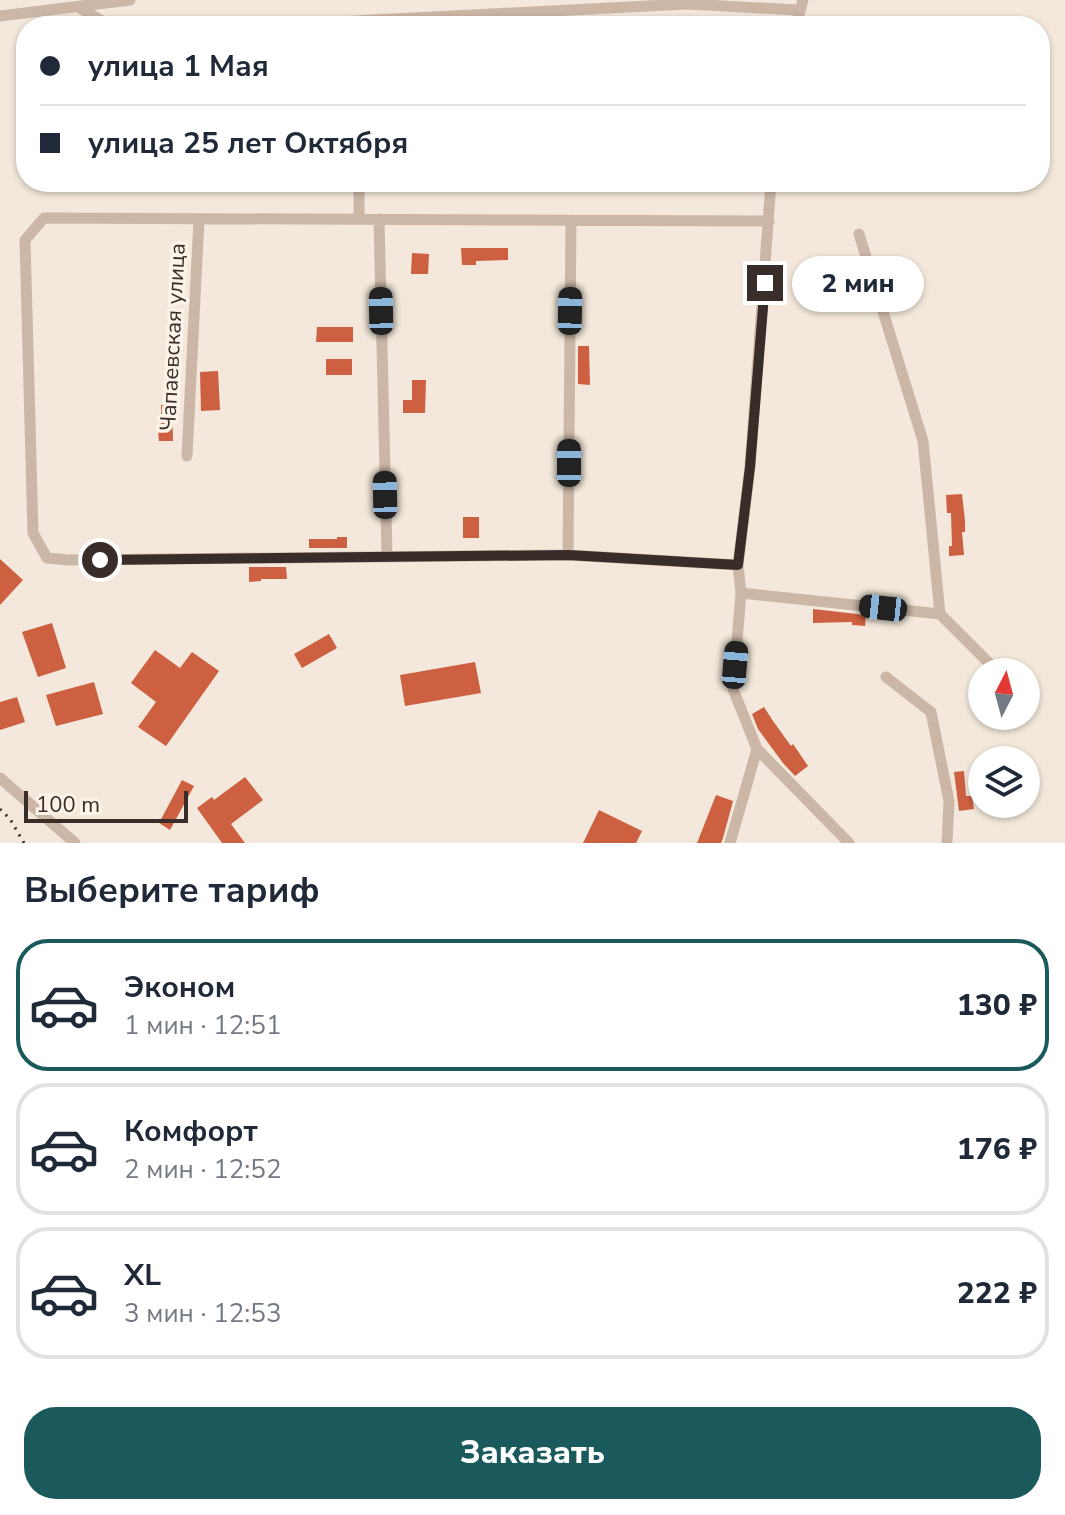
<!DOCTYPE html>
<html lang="ru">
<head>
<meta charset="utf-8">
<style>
  body { margin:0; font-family:"Nunito Sans",sans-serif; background:#f2f2f3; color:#1f2937; height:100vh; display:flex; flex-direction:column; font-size:30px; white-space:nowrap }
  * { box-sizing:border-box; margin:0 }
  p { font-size:26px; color:#747a83 }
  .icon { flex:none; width:44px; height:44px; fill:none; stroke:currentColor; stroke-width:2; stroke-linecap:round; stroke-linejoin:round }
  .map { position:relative; height:843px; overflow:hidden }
  .panel { display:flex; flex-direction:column; background:#fff; flex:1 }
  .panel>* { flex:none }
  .banner { position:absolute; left:16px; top:16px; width:1034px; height:176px; border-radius:32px; box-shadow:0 2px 6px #0004; display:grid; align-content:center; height:176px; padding:0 24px; background:#fff }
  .needle { width:52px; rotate:6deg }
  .buttons { position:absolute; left:968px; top:658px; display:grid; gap:16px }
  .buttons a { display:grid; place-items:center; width:72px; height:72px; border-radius:50%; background:#fff; box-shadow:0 2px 6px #0004; font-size:40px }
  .scale { position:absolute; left:24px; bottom:20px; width:164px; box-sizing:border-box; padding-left:8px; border:4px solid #382d28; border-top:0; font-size:22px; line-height:28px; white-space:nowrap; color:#382d28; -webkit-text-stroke:6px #fbf2e8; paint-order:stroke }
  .end { position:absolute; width:36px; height:36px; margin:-18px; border:10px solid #382d28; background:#fff; box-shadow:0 0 0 4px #fff }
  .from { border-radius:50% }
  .bubble { position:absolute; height:56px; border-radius:28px; background:#fff; box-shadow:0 2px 6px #0004; font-size:26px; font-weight:800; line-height:56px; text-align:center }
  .car { position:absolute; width:24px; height:48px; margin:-24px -12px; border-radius:10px; box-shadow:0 0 6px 2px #0007; background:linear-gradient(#222 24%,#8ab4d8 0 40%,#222 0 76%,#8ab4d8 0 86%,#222 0) }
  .banner b { display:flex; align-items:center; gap:28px; height:76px; font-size:30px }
  .banner b+b { border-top:2px solid #e0e1e3 }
  .banner i { width:20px; height:20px; background:#1f2937 }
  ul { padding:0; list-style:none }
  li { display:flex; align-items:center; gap:24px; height:132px; margin:0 16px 12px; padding:0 8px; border:4px solid #e0e1e3; border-radius:32px }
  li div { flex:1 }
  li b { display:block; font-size:30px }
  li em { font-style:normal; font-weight:800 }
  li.on { border-color:#1a595c }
  li>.icon { width:72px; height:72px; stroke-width:1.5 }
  h2 { padding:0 24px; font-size:36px; line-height:96px }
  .cta { display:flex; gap:16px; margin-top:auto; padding:16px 24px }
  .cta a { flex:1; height:92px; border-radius:32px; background:#1a595c; color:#fff; font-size:32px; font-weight:800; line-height:92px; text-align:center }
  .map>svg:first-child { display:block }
  .building { fill:#cd6040 }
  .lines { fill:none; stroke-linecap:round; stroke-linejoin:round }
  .minor { stroke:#ccb7a6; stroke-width:11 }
  .rail { stroke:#382d28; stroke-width:3; stroke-dasharray:2 6; stroke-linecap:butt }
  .route { stroke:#382d28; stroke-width:10 }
  .labels { text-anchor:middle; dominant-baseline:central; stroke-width:7; stroke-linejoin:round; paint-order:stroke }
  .street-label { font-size:22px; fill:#382d28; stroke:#fbf2e8 }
</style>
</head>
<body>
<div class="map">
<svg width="1065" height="843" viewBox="0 0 1065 843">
  <rect width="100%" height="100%" fill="#f3e8db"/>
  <path class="building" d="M 461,248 L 508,248 L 508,260 L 476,261 L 476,265 L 462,265 Z
    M 412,253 L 429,254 L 428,274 L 411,274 Z
    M 317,327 L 353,327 L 353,342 L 316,342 Z
    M 578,346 L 589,346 L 590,385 L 578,384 Z
    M 326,359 L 352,359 L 352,375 L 326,375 Z
    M 218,371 L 220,410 L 201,411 L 200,372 Z
    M 412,380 L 426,380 L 425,413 L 403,413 L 403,400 L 412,400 Z
    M 172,404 L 173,441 L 159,441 L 158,431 L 161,431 L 161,405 Z
    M 962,494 L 965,521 L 965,532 L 962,532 L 964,555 L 949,556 L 949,546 L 952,546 L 951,513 L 947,513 L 946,495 Z
    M 463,517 L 479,517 L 479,538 L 463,538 Z
    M 337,537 L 347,537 L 347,548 L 309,548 L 309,539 L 337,539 Z
    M 0,559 L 23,580 L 0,605 Z
    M 249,567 L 286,567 L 287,579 L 261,579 L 261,581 L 249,582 Z
    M 813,609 L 866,615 L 865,626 L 852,625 L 852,622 L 813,623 Z
    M 52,623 L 66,668 L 38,677 L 22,632 Z
    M 329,634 L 337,648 L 302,668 L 294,654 Z
    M 155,650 L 180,668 L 192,652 L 219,671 L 166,746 L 138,727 L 156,702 L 131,683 Z
    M 475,662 L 481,693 L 405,706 L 400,675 Z
    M 94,682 L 103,714 L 56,726 L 46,695 Z
    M 17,697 L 25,722 L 0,730 L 0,702 Z
    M 764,707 L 773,721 L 791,746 L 793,744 L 808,766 L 795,776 L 783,763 L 758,729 L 752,714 Z
    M 964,771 L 966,796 L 972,796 L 974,809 L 959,811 L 954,772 Z
    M 245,777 L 263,800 L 231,824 L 245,843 L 222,843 L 197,808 L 212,797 L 214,800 Z
    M 182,780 L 194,786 L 170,830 L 159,823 Z
    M 716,795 L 733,801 L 723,838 L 721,843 L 697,843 Z
    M 599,810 L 642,831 L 636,843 L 583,843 Z"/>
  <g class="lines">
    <path class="minor" d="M 78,7 L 111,26
      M 0,16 L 130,0
      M 259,26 L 686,4 L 799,10
      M 796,26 L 803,0
      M 771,182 L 750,467 L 738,565 L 741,593 L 733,689 L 757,749 L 849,843
      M 359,219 L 359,182
      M 379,219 L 387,556
      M 859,234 L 923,441 L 940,614
      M 187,456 L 199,219
      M 568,555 L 571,220
      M 738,565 L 568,555 L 68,560 L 47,558 L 33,533 L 25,240 L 44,218 L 769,221
      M 741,593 L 940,614 L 998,672
      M 886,677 L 931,712 L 949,801 L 947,843
      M 1026,700 L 1027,701
      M 0,778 L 75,843
      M 730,843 L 757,749"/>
    <path class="rail" d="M 0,809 L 10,819 L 24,843"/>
  </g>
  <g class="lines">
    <path class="route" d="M 100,560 L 568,555 L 738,565 L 750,467 L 765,283"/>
  </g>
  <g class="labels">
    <g class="street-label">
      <text transform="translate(173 337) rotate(-87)">Чапаевская улица</text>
    </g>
  </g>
</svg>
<div class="buttons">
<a><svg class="needle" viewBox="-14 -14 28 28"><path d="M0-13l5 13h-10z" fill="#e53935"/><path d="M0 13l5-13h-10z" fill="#747a83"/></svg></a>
<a><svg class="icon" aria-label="layers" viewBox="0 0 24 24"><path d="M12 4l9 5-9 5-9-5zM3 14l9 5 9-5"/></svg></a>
</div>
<div class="scale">100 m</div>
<i class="end from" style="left:100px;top:560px"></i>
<i class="end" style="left:765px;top:283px"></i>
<div class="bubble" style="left:792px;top:256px;width:132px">2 мин</div>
<i class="car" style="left:381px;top:311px;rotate:359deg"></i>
<i class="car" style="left:570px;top:311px;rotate:1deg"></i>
<i class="car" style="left:569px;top:463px;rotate:0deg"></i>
<i class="car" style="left:385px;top:495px;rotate:359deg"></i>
<i class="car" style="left:883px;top:608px;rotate:276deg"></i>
<i class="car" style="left:735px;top:665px;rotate:5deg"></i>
<div class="banner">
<b><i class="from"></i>улица 1 Мая</b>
<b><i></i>улица 25 лет Октября</b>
</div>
</div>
<section class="panel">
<h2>Выберите тариф</h2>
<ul>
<li class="on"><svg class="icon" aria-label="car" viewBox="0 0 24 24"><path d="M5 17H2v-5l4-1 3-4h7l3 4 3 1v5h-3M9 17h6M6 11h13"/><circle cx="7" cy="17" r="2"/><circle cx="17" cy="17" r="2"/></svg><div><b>Эконом</b><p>1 мин · 12:51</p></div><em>130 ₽</em></li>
<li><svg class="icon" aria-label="car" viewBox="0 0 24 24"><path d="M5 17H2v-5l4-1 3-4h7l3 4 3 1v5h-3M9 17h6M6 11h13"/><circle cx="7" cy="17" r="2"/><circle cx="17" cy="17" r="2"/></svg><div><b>Комфорт</b><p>2 мин · 12:52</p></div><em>176 ₽</em></li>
<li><svg class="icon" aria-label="car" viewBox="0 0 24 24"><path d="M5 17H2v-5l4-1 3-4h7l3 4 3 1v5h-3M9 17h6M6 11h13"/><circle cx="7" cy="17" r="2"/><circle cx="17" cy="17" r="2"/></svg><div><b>XL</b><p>3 мин · 12:53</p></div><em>222 ₽</em></li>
</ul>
<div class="cta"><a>Заказать</a></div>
</section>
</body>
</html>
